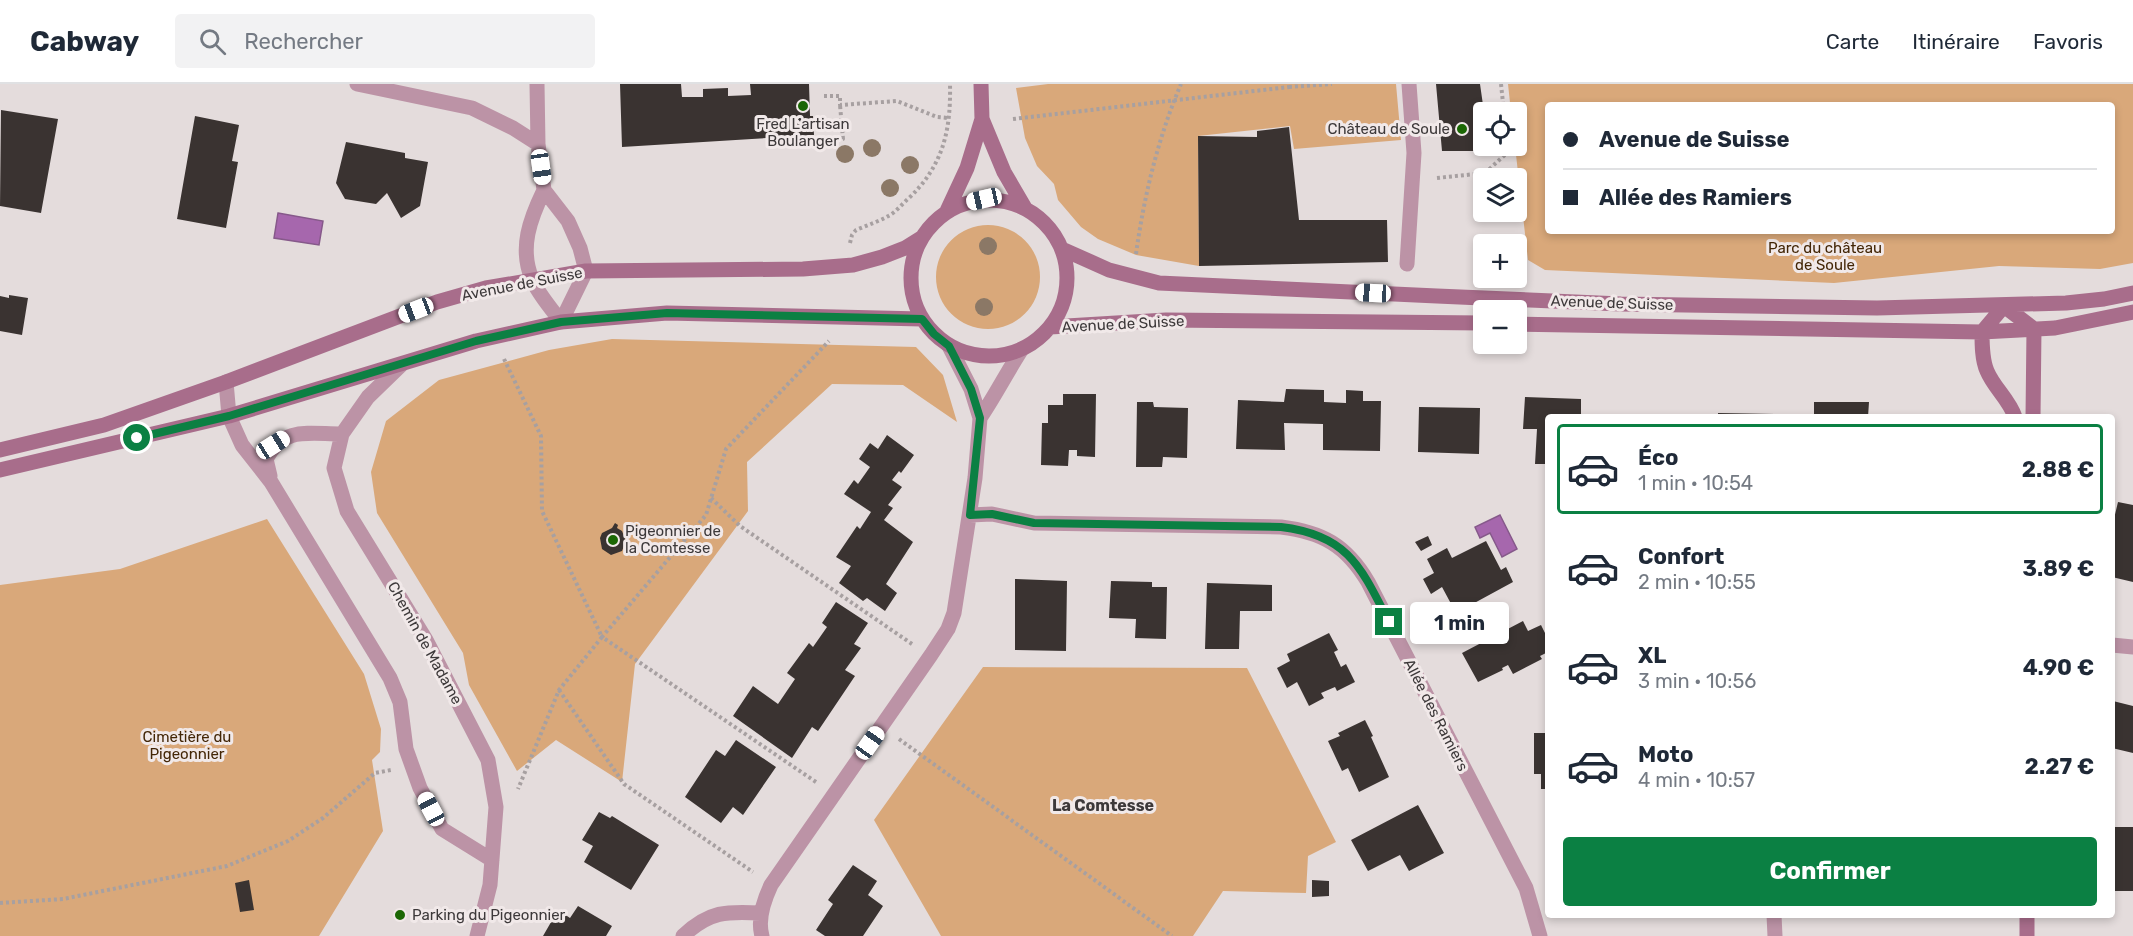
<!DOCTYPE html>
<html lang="fr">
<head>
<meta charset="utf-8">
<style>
  body { margin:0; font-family:Rubik,sans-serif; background:#f2f2f3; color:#1f2937; height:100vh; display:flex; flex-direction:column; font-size:22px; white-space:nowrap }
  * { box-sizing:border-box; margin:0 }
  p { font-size:20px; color:#747a83 }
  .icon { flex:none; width:33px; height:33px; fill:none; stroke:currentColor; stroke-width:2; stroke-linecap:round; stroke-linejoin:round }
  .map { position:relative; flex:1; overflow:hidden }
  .details { position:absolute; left:1545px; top:330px; width:570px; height:504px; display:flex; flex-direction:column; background:#fff; border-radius:6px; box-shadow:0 3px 9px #0003 }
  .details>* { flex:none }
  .guide { position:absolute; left:1545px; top:18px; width:570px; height:132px; border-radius:6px; box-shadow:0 3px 9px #0003; display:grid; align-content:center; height:132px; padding:0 18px; background:#fff }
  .controls { position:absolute; left:1473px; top:18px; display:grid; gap:12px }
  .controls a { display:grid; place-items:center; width:54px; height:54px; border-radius:6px; background:#fff; box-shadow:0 3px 9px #0003; font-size:30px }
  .end { position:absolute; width:27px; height:27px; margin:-14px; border:8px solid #0b8043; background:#fff; box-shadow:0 0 0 3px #fff }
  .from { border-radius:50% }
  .bubble { position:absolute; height:42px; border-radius:6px; background:#fff; box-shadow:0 3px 9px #0003; font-size:20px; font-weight:700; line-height:42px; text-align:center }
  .car { position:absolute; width:18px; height:36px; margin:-18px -9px; border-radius:8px; box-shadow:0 0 4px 2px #0007; background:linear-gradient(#fff 24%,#345 0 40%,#fff 0 76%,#345 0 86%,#fff 0) }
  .guide b { display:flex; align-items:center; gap:21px; height:57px; font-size:22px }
  .guide b+b { border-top:2px solid #e0e1e3 }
  .guide i { width:15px; height:15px; background:#1f2937 }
  ul { padding:10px 0 0; list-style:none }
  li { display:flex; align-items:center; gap:18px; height:90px; margin:0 12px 9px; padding:0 6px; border:3px solid transparent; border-radius:6px }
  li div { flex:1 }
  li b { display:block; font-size:22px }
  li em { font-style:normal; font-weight:700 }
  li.current { border-color:#0b8043 }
  li>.icon { width:54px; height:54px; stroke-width:1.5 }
  .action { display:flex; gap:12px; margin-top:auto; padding:12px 18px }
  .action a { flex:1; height:69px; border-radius:6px; background:#0b8043; color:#fff; font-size:24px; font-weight:700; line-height:69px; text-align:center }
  header { display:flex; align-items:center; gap:36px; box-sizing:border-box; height:84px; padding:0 30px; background:#fff; border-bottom:2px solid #e0e1e3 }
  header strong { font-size:28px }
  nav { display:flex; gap:33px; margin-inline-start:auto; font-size:21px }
  .search { width:420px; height:54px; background:#f2f2f3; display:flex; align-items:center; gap:15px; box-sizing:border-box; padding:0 21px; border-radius:6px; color:#747a83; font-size:22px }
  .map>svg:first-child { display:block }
  .green { fill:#d9a87a; fill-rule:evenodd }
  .water { fill:#a667ad; stroke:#86598a; stroke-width:1.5 }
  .building { fill:#3a3331 }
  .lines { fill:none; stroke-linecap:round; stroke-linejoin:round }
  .path { stroke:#a7a0a1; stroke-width:4; stroke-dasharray:3 3; stroke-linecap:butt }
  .lane { stroke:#bc93a6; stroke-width:15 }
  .street { stroke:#bc93a6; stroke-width:15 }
  .secondary { stroke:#a86d8b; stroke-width:15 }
  .tree { fill:#8b7866 }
  .route { stroke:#0b8043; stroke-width:8 }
  .poi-dot { fill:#1b6704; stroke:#f1e9e9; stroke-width:2 }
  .labels { text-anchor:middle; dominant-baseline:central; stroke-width:6; stroke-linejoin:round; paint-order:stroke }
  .poi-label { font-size:15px; fill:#3d393a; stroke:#f1e9e9; text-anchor:start }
  .park-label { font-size:15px; fill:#432606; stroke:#f1e9e9 }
  .street-label { font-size:15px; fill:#3d393a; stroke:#f1e9e9 }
  .neighbourhood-label { font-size:16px; font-weight:bold; fill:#3d393a; stroke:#f1e9e9 }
</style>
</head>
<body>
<header>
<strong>Cabway</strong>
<div class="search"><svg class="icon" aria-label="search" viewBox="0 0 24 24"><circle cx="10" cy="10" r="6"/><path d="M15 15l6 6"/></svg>Rechercher</div>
<nav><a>Carte</a><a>Itinéraire</a><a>Favoris</a></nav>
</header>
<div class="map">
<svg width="2133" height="852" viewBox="0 0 2133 852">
  <rect width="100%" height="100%" fill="#e4dcdc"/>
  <path class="green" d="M 1048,0 L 1396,0 L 1401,56 L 1294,65 L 1290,42 L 1198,52 L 1199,182 L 1136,171 L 1098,155 L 1081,143 L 1058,116 L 1054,100 L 1037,82 L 1025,54 L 1016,4 Z
    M 1508,0 L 2133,0 L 2133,179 L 2100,185 L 1999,182 L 1834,199 L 1545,186 L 1528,176 L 1515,62 L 1516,62 L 1516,28 L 1511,28 ZM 1548,21 L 2112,21 L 2112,147 L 1548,147 Z
    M936 193a52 52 0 1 1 104 0a52 52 0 1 1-104 0Z
    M 612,255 L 916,263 L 943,291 L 957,338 L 903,301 L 832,300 L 747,378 L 748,427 L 635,580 L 622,698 L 556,656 L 517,687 L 469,601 L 463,569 L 377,429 L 371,388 L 386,337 L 439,296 L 549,266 Z
    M 267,435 L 364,590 L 381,645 L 380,668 L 372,676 L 383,747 L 319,852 L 0,852 L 0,501 L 120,485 Z
    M 983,583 L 1247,584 L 1336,758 L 1308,772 L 1306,809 L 1223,807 L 1193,852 L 941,852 L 874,736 Z"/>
  <path class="water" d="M 278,129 L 323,137 L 319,161 L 274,154 Z
    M 1500,431 L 1517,465 L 1502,473 L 1490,449 L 1480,454 L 1475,443 Z"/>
  <path class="building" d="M 620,0 L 681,0 L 682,13 L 703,13 L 703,5 L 728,4 L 728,12 L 751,11 L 750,0 L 809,0 L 810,32 L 813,32 L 814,51 L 622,63 Z
    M 1436,0 L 1480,0 L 1484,28 L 1484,62 L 1488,62 L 1488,67 L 1442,67 Z
    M 1,26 L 58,35 L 41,129 L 0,122 Z
    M 195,32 L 239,41 L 232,77 L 238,78 L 226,144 L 177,135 Z
    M 1289,43 L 1299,136 L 1387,136 L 1388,178 L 1199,182 L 1198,52 L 1257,53 L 1257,47 Z
    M 346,58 L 405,69 L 405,74 L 428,78 L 420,122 L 401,134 L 387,109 L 376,120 L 345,115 L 336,99 Z
    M 9,211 L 28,214 L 22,251 L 0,247 L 0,212 L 9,214 Z
    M 1286,305 L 1324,306 L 1324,318 L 1346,319 L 1346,306 L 1363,307 L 1363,317 L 1381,317 L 1380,367 L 1323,366 L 1323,340 L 1284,339 L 1285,366 L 1236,365 L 1238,316 L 1284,318 Z
    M 1063,310 L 1096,310 L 1095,373 L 1077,372 L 1077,366 L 1069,366 L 1068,382 L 1041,381 L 1042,339 L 1048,339 L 1048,321 L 1063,321 Z
    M 1525,313 L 1581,315 L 1581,333 L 1548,333 L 1548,380 L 1535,380 L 1537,345 L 1523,345 Z
    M 1137,318 L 1153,318 L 1154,323 L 1188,324 L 1187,374 L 1163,373 L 1162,383 L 1136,383 Z
    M 1814,318 L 1869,318 L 1868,333 L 1814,333 Z
    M 1419,323 L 1480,324 L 1479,370 L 1418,368 Z
    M 1718,329 L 1775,330 L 1774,333 L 1718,333 Z
    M 1620,330 L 1664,331 L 1664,333 L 1619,333 Z
    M 887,351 L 914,371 L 901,389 L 899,387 L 892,396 L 902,403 L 888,421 L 893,424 L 884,436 L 913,458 L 886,500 L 897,509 L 885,527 L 867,514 L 863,517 L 839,499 L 851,482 L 836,473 L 857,442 L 860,445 L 871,428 L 844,410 L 854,396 L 858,400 L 870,383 L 859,375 L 870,359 L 878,365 Z
    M 2118,418 L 2133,421 L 2133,498 L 2112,493 L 2112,443 Z
    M 615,439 L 618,441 L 617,444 L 622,447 L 626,457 L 622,467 L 611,471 L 602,465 L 600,454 L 602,449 L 612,444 Z
    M 1428,452 L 1432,461 L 1421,467 L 1415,458 Z
    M 1486,457 L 1501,486 L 1506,483 L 1513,498 L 1456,529 L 1442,503 L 1431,510 L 1423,495 L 1434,489 L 1427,475 L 1447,464 L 1452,474 Z
    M 1015,495 L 1067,497 L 1066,567 L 1015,566 Z
    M 1111,497 L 1152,498 L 1152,503 L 1167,503 L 1166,555 L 1135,554 L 1136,535 L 1109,534 Z
    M 1207,499 L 1272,501 L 1272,527 L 1240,527 L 1239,565 L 1205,565 Z
    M 836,518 L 868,539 L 854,560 L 861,564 L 845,586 L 855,592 L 818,647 L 812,643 L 792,674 L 733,632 L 753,602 L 778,620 L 795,595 L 787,589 L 809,559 L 813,563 L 827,543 L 822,539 Z
    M 1523,537 L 1528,547 L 1541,541 L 1548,555 L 1548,568 L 1540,572 L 1542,575 L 1513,590 L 1508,581 L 1502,584 L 1503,586 L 1478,598 L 1462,569 Z
    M 1329,549 L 1338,566 L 1334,568 L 1341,583 L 1346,580 L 1355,598 L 1337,607 L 1335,603 L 1321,609 L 1324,614 L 1309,622 L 1297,598 L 1287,604 L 1277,584 L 1290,577 L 1287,570 Z
    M 2113,617 L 2133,622 L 2133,669 L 2112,664 Z
    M 1365,636 L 1373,652 L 1371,653 L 1389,693 L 1359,708 L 1348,684 L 1342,687 L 1328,657 L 1340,652 L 1338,649 Z
    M 1534,649 L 1548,649 L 1548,705 L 1541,705 L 1541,690 L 1534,690 Z
    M 736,656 L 776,683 L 743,731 L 733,723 L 721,739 L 685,713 L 716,666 L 725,672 Z
    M 1418,721 L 1444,769 L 1409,787 L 1400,771 L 1368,787 L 1351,756 Z
    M 599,728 L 610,734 L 612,732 L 659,761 L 631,806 L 584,778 L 593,762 L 582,756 Z
    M 2112,743 L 2133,743 L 2133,807 L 2112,807 Z
    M 853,781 L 877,797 L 868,811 L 883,822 L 863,852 L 825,852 L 816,846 L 833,820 L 828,816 Z
    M 249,796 L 254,826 L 240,828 L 235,799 Z
    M 1312,796 L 1329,797 L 1329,812 L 1312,813 Z
    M 578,822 L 612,842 L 606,852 L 543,852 L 558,826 L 570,834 Z"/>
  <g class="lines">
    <path class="path" d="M 1501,0 L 1504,28
      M 1289,3 L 1332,0
      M 824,12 L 840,12 L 840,21 L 897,17 L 937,33 L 948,34
      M 1013,35 L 1289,3 L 1289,0
      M 825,56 L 843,55 L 840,21
      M 1437,94 L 1485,89 L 1507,69 L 1507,62
      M 850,159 L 852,151 L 856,146 C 868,141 880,137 890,131 C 897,127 902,120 908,115 C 943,82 951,47 950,0
      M 1136,170 C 1144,112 1158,54 1181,0
      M 504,275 L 541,352 L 542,427 L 602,553 L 559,606 L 518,705
      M 711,414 L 740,442 L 912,560
      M 559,606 L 624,700 L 753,788
      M 899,655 L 1172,852
      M 816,698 L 602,553 L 706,431 L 726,365 L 829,257
      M 0,819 L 63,815 L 227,782 L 288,757 L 323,734 L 375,689 L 391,686"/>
    <path class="lane" d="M 1407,180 L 1414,69 L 1409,0"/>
    <path class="street" d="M 357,0 L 472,24 L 513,44 L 538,60
      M 537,0 L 538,60 L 544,106 L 568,137 L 580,164 L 586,187 L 561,238 C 552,225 538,210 532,195 C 519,164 530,135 544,106
      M 401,281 L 368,313 L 342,350 L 334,384 L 347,427 L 426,556 L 488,676 L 496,723 L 490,801 L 477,852
      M 226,298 L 229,332 L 242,361 L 271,398 L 390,594 L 400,618 L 406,665 L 420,704 L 442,745 L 492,776
      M 980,334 C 995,312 1007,288 1022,265
      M 270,392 L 266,375 C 284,342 308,350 342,350
      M 970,431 L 992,430 L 1034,439 L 1281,443 C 1322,448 1346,461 1368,498 L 1526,804 L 1540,852
      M 2112,561 L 2133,563
      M 1774,831 L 1775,852
      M 683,852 C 709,827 727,827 761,829
      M 762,852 C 757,835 764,816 771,801 L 931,571 L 948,545 L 954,529 L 975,394 L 980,334 L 971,305 L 949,262"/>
    <path class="secondary" d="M 982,35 L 1004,88 L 1025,124
      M911 194a78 78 0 1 1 156 0a78 78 0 1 1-156 0Z
      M 947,127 L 967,84 L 982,35 L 981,0
      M 1062,165 L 1109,186 L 1159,199 L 1437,212 L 1621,220 L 1877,224 L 2066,219 L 2104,215 L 2133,209
      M 2004,222 L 1982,248 C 1982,260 1982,276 1987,287 C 1994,304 2009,315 2015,333
      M 2004,222 L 2034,245 L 2033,333
      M 1516,240 L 1982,248 L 2055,244 L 2133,228
      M 1050,243 L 1166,236 L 1484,239
      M 0,366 L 104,341 L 226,298 L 437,218 L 486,204 L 586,187 L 803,185 L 853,181 L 882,173 L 905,164 L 921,154
      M 0,386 L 229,332 L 476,257 L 561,238 L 667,229 L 922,235
      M 2027,852 L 2027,831"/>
  </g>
  <g class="tree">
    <circle cx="872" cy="64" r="9"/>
    <circle cx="845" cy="70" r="9"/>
    <circle cx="910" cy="81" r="9"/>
    <circle cx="890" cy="104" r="9"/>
    <circle cx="988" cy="162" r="9"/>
    <circle cx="984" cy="223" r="9"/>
  </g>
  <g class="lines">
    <path class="route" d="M 137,354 L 229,332 L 476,257 L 561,238 L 667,229 L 922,235 L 934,250 L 949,262 L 971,305 L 980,334 L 970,431 L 992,430 L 1034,439 L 1281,443 C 1348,451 1361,483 1389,538"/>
  </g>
  <g class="poi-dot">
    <circle cx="803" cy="22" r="6"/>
    <circle cx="1462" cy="45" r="6"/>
    <circle cx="613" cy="456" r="6"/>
    <circle cx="400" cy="831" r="6"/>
  </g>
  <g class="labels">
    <g class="poi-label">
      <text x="803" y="40" text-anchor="middle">Fred L'artisan<tspan x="803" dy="17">Boulanger</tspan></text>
      <text x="1450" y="45" text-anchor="end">Château de Soule</text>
      <text x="625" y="447">Pigeonnier de<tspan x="625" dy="17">la Comtesse</tspan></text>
      <text x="412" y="831">Parking du Pigeonnier</text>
    </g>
    <g class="park-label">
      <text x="1825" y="164">Parc du château<tspan x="1825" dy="17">de Soule</tspan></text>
      <text x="187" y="653">Cimetière du<tspan x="187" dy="17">Pigeonnier</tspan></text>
    </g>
    <g class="street-label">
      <text transform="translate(522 200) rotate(-11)">Avenue de Suisse</text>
      <text transform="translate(1612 219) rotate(2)">Avenue de Suisse</text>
      <text transform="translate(1123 240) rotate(-3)">Avenue de Suisse</text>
      <text transform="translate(425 559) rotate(61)">Chemin de Madame</text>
      <text transform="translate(1436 631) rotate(63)">Allée des Ramiers</text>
    </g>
    <g class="neighbourhood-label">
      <text x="1103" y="721">La Comtesse</text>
    </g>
  </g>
</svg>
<div class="controls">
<a><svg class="icon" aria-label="locate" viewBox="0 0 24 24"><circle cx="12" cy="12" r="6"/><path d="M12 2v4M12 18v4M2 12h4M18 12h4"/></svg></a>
<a><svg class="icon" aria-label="layers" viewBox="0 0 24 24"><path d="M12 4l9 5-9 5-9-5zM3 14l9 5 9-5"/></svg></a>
<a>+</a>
<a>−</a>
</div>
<i class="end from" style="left:137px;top:354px"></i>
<i class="end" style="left:1389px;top:538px"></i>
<div class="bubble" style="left:1410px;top:518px;width:99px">1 min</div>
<i class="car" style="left:541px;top:83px;rotate:172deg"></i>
<i class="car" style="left:984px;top:115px;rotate:257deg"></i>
<i class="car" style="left:1373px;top:209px;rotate:273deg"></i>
<i class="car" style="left:416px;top:226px;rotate:249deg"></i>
<i class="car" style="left:273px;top:361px;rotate:58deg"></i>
<i class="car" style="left:870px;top:659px;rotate:35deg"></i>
<i class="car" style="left:431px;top:725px;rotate:332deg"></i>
<div class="guide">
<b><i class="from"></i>Avenue de Suisse</b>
<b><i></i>Allée des Ramiers</b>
</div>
<section class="details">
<ul>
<li class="current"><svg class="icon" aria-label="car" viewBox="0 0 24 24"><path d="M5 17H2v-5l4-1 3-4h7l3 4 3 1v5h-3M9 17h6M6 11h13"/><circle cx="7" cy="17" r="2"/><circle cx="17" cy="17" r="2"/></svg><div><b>Éco</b><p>1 min · 10:54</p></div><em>2.88 €</em></li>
<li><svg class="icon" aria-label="car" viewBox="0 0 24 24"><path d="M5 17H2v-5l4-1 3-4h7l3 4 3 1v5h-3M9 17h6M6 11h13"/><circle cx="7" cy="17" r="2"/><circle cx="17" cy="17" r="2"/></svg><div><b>Confort</b><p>2 min · 10:55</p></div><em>3.89 €</em></li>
<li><svg class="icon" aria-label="car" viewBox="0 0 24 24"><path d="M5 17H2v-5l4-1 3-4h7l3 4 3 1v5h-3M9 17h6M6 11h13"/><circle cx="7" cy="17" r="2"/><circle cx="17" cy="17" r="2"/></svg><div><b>XL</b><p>3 min · 10:56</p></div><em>4.90 €</em></li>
<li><svg class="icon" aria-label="car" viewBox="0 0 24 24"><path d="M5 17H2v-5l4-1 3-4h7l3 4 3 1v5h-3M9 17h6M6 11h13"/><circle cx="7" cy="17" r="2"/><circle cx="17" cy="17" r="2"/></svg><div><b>Moto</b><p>4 min · 10:57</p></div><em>2.27 €</em></li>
</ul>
<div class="action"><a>Confirmer</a></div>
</section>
</div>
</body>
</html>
